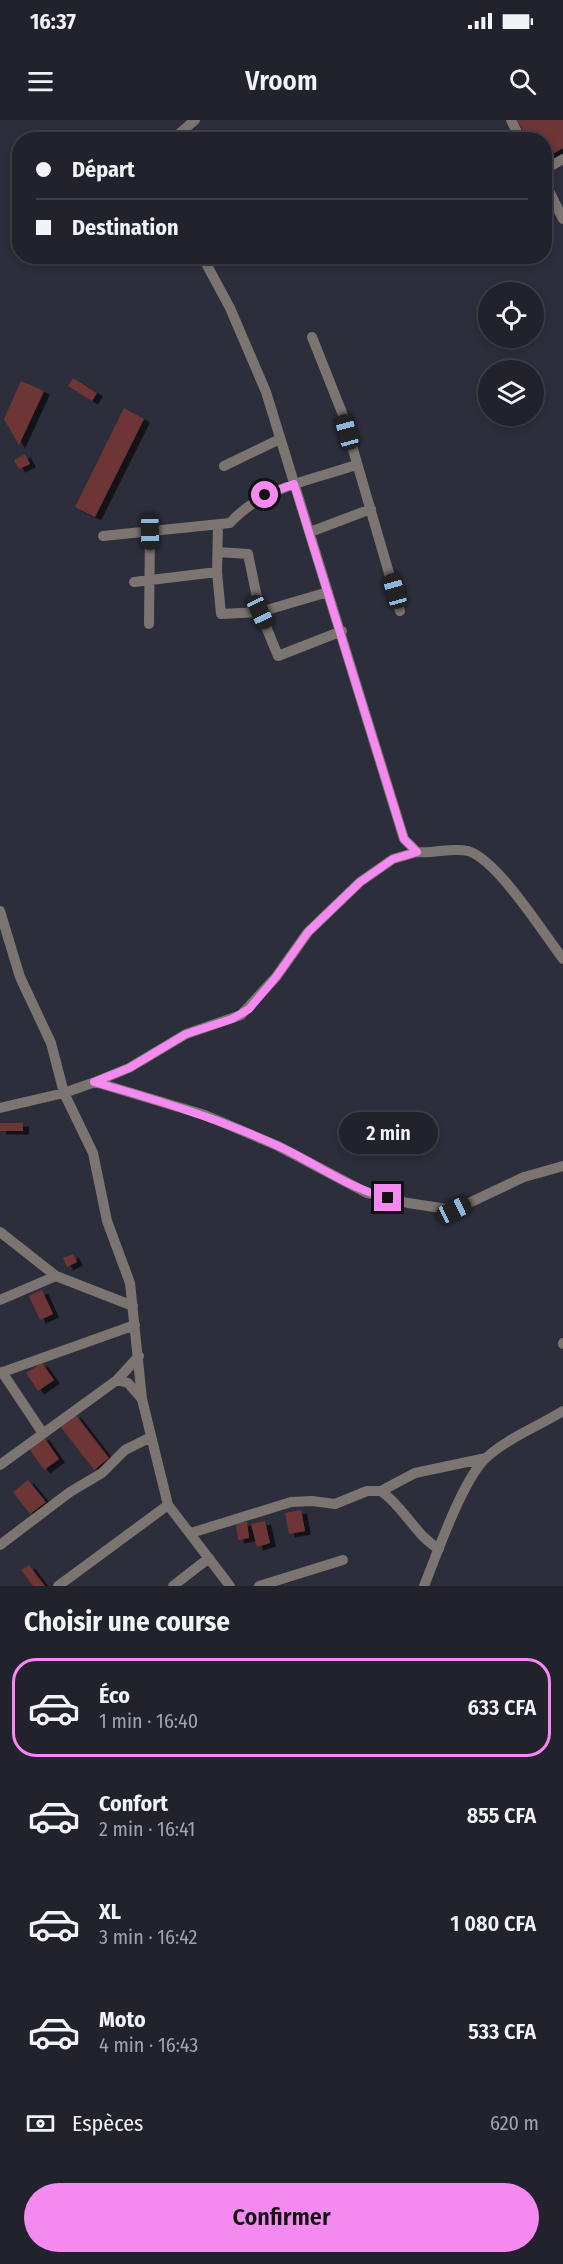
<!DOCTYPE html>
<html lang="fr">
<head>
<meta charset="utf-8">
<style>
  body { margin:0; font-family:"Fira Sans Condensed",sans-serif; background:#2d2f38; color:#f1f3f6; height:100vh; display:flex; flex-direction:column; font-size:22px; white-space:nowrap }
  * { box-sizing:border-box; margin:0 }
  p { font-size:20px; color:#a2a4a9 }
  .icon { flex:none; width:33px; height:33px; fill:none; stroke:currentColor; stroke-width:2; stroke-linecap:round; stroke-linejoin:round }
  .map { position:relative; height:1466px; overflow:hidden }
  .panel { display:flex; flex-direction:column; background:#21222c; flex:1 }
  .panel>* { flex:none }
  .banner { position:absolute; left:12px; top:12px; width:540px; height:132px; border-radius:24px; box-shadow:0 3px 9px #0003,0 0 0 2px #3e3f48; display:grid; align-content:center; height:132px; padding:0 24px; background:#21222c }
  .tools { position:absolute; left:478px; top:162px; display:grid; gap:12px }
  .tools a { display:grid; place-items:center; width:66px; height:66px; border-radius:50%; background:#21222c; box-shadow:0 3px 9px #0003,0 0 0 2px #3e3f48; font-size:30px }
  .end { position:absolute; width:27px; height:27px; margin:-14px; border:8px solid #f489f0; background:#111; box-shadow:0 0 0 3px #111 }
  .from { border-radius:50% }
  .bubble { position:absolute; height:42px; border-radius:21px; background:#21222c; box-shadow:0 3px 9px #0003,0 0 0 2px #3e3f48; font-size:20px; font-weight:600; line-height:42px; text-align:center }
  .car { position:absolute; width:18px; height:36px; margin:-18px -9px; border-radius:8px; box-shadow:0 0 4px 2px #0007; background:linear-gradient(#222 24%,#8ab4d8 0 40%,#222 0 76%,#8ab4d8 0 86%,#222 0) }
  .banner b { display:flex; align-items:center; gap:21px; height:57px; font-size:22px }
  .banner b+b { border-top:2px solid #3e3f48 }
  .banner i { width:15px; height:15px; background:#f1f3f6 }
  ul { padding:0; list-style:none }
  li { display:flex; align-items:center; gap:18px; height:99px; margin:0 12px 9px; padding:0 12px; border:3px solid transparent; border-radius:24px }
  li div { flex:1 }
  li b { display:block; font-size:22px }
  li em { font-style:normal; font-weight:600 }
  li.current { border-color:#f489f0 }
  li>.icon { width:54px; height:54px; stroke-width:1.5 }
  h2 { padding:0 24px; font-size:27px; line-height:72px }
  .pay { display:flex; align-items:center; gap:15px; height:66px; padding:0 24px; font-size:22px }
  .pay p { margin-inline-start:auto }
  .button { display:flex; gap:12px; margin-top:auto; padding:12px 24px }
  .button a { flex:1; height:69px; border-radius:36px; background:#f489f0; color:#111; font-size:24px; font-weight:600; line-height:69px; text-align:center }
  .status { display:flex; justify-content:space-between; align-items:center; height:42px; padding:0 30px; background:#21222c; direction:ltr }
  .status svg { height:16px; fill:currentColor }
  header { display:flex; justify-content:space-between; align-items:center; height:78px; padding:0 24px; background:#21222c; font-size:27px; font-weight:600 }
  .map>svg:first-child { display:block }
  .building { fill:#6d3536; filter:url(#shadow) }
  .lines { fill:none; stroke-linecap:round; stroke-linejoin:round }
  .street { stroke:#7c7471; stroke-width:10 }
  .route { stroke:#f489f0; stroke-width:8 }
</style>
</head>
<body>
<div class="status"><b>16:37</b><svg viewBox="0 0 49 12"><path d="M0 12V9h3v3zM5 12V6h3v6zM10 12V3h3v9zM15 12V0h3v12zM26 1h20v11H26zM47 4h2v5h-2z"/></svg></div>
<header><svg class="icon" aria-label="menu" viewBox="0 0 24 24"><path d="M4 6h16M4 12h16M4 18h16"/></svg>Vroom<svg class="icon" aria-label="search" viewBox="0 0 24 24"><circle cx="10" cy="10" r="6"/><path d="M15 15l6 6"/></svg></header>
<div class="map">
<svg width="563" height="1466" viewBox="0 0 563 1466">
  <defs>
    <filter id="shadow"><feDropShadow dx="6" dy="3.5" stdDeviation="0" flood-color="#0009"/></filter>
  </defs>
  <rect width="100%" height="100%" fill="#2c2e3b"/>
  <path class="building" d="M 517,0 L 563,0 L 563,28 L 544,39 L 544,20 L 529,20 Z
    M 73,258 L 97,273 L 92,281 L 68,266 Z
    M 21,261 L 44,271 L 19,325 L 4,299 Z
    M 124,288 L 144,299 L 95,397 L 75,387 Z
    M 25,334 L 30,344 L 19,349 L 14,340 Z
    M 0,1003 L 23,1003 L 23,1011 L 0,1011 Z
    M 73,1134 L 77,1142 L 67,1147 L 63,1138 Z
    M 42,1170 L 53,1194 L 40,1200 L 29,1176 Z
    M 42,1243 L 54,1260 L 38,1271 L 26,1253 Z
    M 75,1294 L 109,1338 L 94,1350 L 60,1306 Z
    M 43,1316 L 59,1339 L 44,1350 L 28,1327 Z
    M 28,1360 L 46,1382 L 30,1394 L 13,1372 Z
    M 301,1390 L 305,1411 L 289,1414 L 285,1393 Z
    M 265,1401 L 270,1423 L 257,1427 L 251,1404 Z
    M 247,1402 L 249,1418 L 238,1420 L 236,1403 Z
    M 29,1445 L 45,1466 L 33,1466 L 21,1450 Z"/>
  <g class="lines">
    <path class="street" d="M 511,0 L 521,20
      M 172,20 L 195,0
      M 544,50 L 563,39
      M 544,61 L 563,99
      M 202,136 L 230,188 L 266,272 L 404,719 L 417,732 C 434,734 451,727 468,731 C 497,739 544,814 563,839
      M 312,217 L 343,295 L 400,491
      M 224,346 L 280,319
      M 218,406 L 217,452 L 221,494 L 260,492 L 328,472
      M 310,412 L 371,389
      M 103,416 L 230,403 C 262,367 312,360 356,345
      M 218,432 L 248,434 L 260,492 L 278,536 L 342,511
      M 134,462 L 217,452
      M 149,504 L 150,412
      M 0,791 L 20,857 L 51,923 L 64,973 L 93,1033 L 107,1101 L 130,1163 L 142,1279 L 168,1385 L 230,1466
      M 95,962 L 205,995 L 278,1026 L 367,1073 L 408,1083 L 454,1090 L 524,1057 L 563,1046
      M 0,988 L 64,973 L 95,962 L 129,948 L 186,914 L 241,895 L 276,857 L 308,812 L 360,762 L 393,739 L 417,732
      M 0,1112 L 56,1156 L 133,1186
      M 0,1180 L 56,1156
      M 563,1223 L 563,1224
      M 2,1252 L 42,1312
      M 0,1253 L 135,1205
      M 117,1260 L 128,1263 L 142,1279
      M 0,1345 L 117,1260 L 139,1236
      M 381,1371 C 404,1387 415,1415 439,1429
      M 191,1413 L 291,1382 L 312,1381 L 335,1384 L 367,1371 L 381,1371 L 415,1353 L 486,1338
      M 0,1425 L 70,1372 L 102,1353 L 125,1330 L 151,1317
      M 58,1466 L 168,1385
      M 173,1466 L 209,1438
      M 259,1466 L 343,1440
      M 424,1466 C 437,1434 463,1358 487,1337 C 508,1318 539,1306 563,1291"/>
  </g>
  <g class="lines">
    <path class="route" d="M 265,375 L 294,364 L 404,719 L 417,732 L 393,739 L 360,762 L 308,812 L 276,857 L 249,889 L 232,899 L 186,914 L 129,948 L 94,962 C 157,980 217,998 276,1025 C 314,1042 347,1068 388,1078"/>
  </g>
</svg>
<div class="tools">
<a><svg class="icon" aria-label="locate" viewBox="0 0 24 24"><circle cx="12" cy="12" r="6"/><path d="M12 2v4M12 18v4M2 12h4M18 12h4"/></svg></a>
<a><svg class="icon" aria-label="layers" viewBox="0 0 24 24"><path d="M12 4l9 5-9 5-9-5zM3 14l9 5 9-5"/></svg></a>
</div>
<i class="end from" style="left:265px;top:375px"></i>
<i class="end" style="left:388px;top:1078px"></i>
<div class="bubble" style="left:339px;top:992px;width:99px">2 min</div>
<i class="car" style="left:347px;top:312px;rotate:345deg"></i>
<i class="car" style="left:150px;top:412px;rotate:179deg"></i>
<i class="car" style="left:395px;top:471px;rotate:344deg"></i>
<i class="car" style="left:260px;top:492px;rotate:155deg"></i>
<i class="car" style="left:454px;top:1090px;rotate:65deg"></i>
<div class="banner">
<b><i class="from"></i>Départ</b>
<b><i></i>Destination</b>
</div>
</div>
<section class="panel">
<h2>Choisir une course</h2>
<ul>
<li class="current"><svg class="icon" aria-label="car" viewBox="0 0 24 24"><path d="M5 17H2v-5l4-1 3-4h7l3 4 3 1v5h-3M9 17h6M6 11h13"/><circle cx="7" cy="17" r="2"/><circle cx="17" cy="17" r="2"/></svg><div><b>Éco</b><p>1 min · 16:40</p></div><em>633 CFA</em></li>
<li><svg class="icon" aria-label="car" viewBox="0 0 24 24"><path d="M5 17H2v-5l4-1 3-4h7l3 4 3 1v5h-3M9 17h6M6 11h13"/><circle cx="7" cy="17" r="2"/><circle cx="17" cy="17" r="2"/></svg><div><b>Confort</b><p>2 min · 16:41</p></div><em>855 CFA</em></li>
<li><svg class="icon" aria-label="car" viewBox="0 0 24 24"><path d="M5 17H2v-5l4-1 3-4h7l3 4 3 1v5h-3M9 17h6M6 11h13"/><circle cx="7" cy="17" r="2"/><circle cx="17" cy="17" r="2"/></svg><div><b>XL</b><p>3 min · 16:42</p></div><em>1 080 CFA</em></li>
<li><svg class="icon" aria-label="car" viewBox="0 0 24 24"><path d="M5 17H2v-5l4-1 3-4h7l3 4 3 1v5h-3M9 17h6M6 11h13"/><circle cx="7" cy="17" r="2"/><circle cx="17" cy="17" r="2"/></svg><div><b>Moto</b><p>4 min · 16:43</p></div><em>533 CFA</em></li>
</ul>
<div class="pay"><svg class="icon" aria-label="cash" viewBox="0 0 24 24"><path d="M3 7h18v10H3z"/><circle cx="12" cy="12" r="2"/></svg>Espèces<p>620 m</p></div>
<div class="button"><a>Confirmer</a></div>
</section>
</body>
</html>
